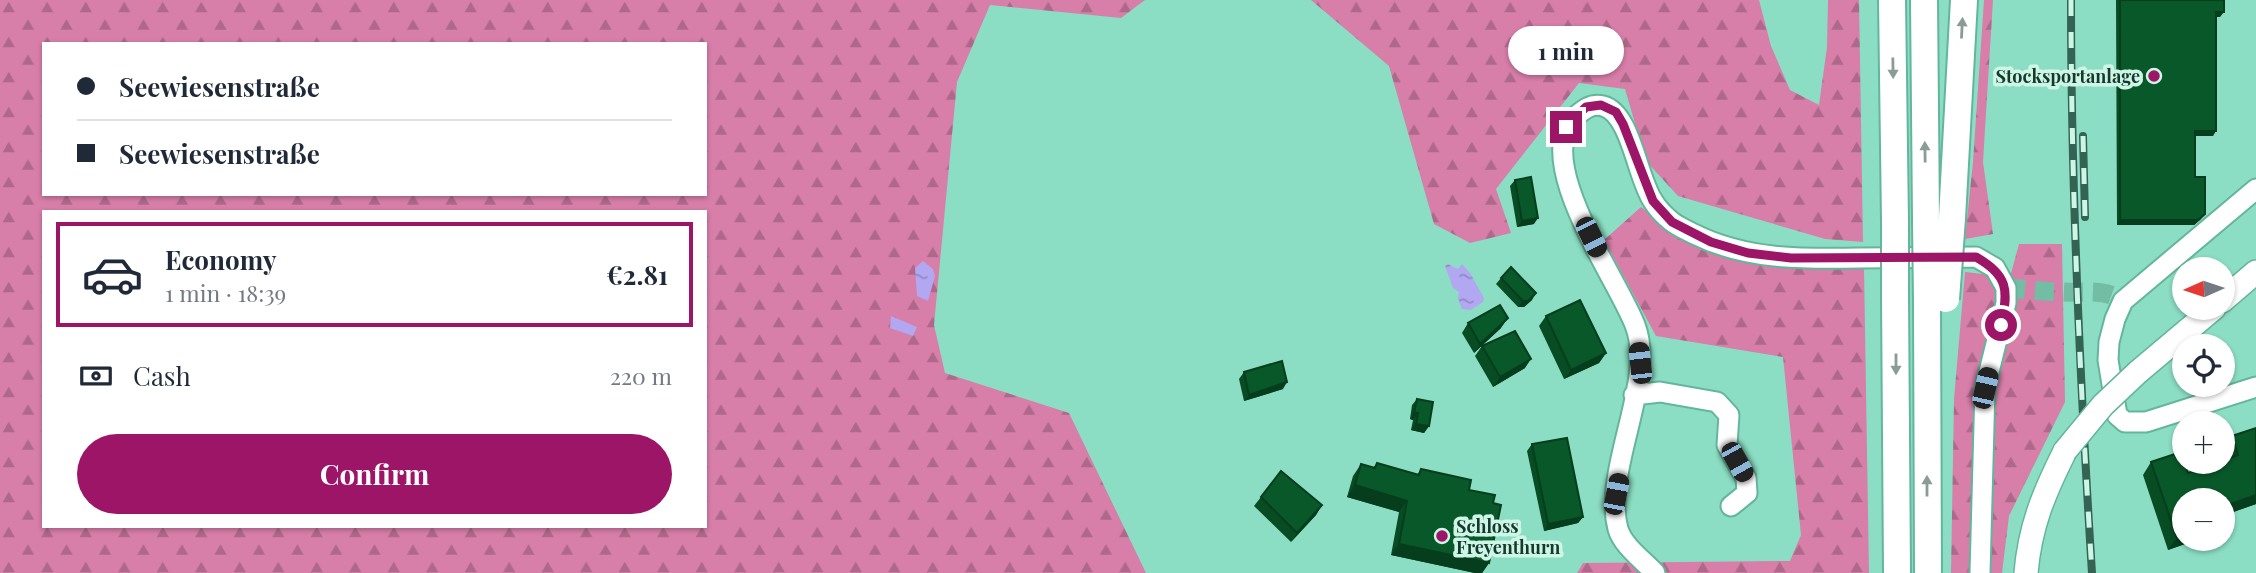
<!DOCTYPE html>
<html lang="en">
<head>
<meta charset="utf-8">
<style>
  body { margin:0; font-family:"Playfair Display",serif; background:#f6f6f7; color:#1f2937; height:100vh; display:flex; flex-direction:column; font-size:26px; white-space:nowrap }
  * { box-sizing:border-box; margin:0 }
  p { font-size:23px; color:#747a83 }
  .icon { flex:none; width:38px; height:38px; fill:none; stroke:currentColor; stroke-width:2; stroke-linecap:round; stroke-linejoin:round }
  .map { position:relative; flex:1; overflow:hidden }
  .panel { position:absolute; left:42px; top:210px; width:665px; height:318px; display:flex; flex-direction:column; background:#fff; border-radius:0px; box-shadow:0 2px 5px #0004 }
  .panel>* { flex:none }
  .top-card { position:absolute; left:42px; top:42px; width:665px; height:154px; border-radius:0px; box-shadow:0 2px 5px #0004; display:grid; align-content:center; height:154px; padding:0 35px; background:#fff }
  .needle { width:46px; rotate:267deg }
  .fabs { position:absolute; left:2172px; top:257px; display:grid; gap:14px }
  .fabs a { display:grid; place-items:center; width:63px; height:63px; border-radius:50%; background:#fff; box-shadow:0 2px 5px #0004; font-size:35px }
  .end { position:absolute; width:32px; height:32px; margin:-16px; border:9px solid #9c1566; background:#fff; box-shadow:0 0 0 4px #fff }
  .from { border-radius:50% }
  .bubble { position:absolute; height:49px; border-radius:24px; background:#fff; box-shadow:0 2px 5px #0004; font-size:23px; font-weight:700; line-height:49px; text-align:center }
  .car { position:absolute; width:21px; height:42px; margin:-21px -10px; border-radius:9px; box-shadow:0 0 5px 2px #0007; background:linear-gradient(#222 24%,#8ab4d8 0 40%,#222 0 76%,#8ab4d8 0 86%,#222 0) }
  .top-card b { display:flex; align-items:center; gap:24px; height:66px; font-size:26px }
  .top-card b+b { border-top:2px solid #e0e1e3 }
  .top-card i { width:18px; height:18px; background:#1f2937 }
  ul { padding:12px 0 0; list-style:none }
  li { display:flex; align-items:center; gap:21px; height:105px; margin:0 14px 10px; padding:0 21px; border:4px solid #e0e1e3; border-radius:0px }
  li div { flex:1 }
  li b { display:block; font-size:26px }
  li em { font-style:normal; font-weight:700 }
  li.on { border-color:#9c1566 }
  li>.icon { width:63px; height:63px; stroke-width:1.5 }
  .pay { display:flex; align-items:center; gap:18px; height:77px; padding:0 35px; font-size:26px }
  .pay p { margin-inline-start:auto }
  .action { display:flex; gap:14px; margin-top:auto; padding:14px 35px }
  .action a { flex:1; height:80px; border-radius:42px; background:#9c1566; color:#fff; font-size:28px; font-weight:700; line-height:80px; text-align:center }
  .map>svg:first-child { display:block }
  .forest { fill:url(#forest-firs); fill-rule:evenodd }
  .water { fill:url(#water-ripples) }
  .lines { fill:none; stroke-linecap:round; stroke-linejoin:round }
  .minor-tunnel { stroke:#74bda5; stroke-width:19; stroke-dasharray:19 10; stroke-linecap:butt }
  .minor-casing { stroke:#63b69b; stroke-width:23 }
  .major-casing { stroke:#63b69b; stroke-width:26 }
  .highway-casing { stroke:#63b69b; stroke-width:30 }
  .minor { stroke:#fff; stroke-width:19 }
  .major { stroke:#fff; stroke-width:23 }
  .highway { stroke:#fff; stroke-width:26 }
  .rail-casing { stroke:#346354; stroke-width:8 }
  .rail { stroke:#cef6e7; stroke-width:5; stroke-dasharray:16; stroke-linecap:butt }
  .major-bridge-casing { stroke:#63b69b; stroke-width:26; stroke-linecap:butt }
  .highway-bridge-casing { stroke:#63b69b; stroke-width:30; stroke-linecap:butt }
  .major-bridge { stroke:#fff; stroke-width:23 }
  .highway-bridge { stroke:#fff; stroke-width:26 }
  .wall { fill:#084c23 }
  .shaded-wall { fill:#063e1d }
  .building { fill:#095829; stroke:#063e1d; stroke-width:2 }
  .oneway { fill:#8a9c96 }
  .route { stroke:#9c1566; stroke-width:9 }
  .poi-dot { fill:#9c1566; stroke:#cef6e7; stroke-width:2.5 }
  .labels { text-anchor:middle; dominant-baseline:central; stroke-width:7; stroke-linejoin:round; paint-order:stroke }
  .poi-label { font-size:18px; font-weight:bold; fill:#16392e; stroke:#cef6e7; text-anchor:end }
</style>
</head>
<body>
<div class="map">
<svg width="2256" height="573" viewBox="0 0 2256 573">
  <defs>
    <pattern id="forest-firs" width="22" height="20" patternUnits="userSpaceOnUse" patternTransform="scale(1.75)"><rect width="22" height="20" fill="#d77ea9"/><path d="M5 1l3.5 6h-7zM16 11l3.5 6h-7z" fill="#ad688a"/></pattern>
    <pattern id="water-ripples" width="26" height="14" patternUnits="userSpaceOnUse" patternTransform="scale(1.75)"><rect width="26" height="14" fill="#b2a7f1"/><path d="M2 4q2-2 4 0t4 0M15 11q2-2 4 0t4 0" fill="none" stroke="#9089c4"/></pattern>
  </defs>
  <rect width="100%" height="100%" fill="#8bdec3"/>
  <path class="forest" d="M 0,0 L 1145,0 L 1121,18 L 990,5 L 957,82 L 934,325 L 945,373 L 1069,413 L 1146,573 L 0,573 ZM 44,44 L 705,44 L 705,194 L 44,194 ZM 44,212 L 705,212 L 705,527 L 44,527 Z
    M 1311,0 L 1759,0 L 1771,46 L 1790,90 L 1819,105 L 1827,47 L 1828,0 L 1859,0 L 1863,242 L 1825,239 L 1678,196 L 1646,161 L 1625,89 L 1579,83 L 1496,189 L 1511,233 L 1470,243 L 1434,224 L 1389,66 Z
    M 1984,0 L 1993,0 L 1983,162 L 1993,234 L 1965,239 L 1973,162 Z
    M 1641,207 C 1657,218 1673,232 1690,241 C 1742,270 1805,270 1864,268 L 1869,573 L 1577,573 L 1583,563 L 1790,561 L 1801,535 L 1783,357 L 1656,336 L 1604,240 Z
    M 2019,244 L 2062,244 L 2065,402 L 2009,516 L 2002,573 L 1951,573 L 1954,399 L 1965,272 L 2010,277 Z"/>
  <path class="water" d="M 923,261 L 933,269 L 935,276 L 928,301 L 917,296 L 915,268 Z
    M 1448,264 L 1458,269 L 1462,264 L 1470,273 L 1484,298 L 1483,302 L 1471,310 L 1462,309 L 1458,299 L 1459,292 L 1453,288 L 1445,266 Z
    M 891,316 L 917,327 L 913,336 L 890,328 Z"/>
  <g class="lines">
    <path class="minor-tunnel" d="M 2006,288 C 2025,289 2044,292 2063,292 C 2085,293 2104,288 2123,301"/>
    <defs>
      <path id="minor" d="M 2256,189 L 2123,301 L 2115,319 L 2109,342 L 2108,360 L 2117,415 L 2125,422 L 2146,422 L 2256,387
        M 1634,395 L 1660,392 L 1717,402 L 1729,415 L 1727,445 L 1746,478 L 1747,493 L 1731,506
        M 1655,573 C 1643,560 1623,546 1618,529 C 1602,470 1657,381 1635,325 C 1617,278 1531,160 1575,117 C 1583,110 1591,103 1603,106 C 1631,113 1637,178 1653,201 C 1657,208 1665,216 1671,221 C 1677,226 1686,230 1694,234 C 1746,260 1802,259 1859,258 C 1898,258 1937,257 1976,257 L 1995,268 L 2006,288 L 2006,303 L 1985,388 L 1980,573"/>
      <path id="major" d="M 2222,301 L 2256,272
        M 2138,372 L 2214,308
        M 2026,573 C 2030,526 2044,493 2065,451"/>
      <path id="highway" d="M 1892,0 L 1895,222
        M 1924,0 L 1926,220
        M 1952,218 L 1964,0
        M 1895,296 L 1897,573
        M 1927,301 L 1928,573"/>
    </defs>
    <use href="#minor" class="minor-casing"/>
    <use href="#major" class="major-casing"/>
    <use href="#highway" class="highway-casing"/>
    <use href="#minor" class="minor"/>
    <use href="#major" class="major"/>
    <use href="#highway" class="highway"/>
    <defs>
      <path id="rail" d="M 2071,0 C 2071,191 2080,382 2092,573
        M 2083,136 L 2085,217"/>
    </defs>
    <use href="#rail" class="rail-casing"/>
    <use href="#rail" class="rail"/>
    <defs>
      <path id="major-bridge" d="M 2065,451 L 2103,405 L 2138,372"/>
      <path id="highway-bridge" d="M 1926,220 L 1927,301
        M 1895,222 L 1895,296
        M 1946,299 L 1952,218"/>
    </defs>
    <use href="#major-bridge" class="major-bridge-casing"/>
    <use href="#highway-bridge" class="highway-bridge-casing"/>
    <use href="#major-bridge" class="major-bridge"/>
    <use href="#highway-bridge" class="highway-bridge"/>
  </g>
  <path class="wall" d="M 2116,0 L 2224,0 L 2220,17 L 2216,17 L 2213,136 L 2195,136 L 2195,177 L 2201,219 L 2194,225 L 2117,225 Z
    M 1515,180 L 1534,224 L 1517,227 L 1510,186 Z
    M 1501,278 L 1532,300 L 1524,307 L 1518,307 L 1496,284 Z
    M 1546,316 L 1606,353 L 1599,363 L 1564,379 L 1539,326 Z
    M 1468,323 L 1501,328 L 1474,353 L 1462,333 Z
    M 1482,346 L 1525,368 L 1493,387 L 1475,356 Z
    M 1244,372 L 1283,389 L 1244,401 L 1239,379 Z
    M 1417,399 L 1429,426 L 1424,433 L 1411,430 L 1413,420 L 1410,419 L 1412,405 Z
    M 2256,428 L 2256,504 L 2222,516 L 2222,500 L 2184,539 L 2199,539 L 2168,550 L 2143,475 L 2151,462 L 2188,473 L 2227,459 L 2224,448 L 2232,436 Z
    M 1532,444 L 1583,517 L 1578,523 L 1544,531 L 1527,451 Z
    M 1377,463 L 1417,475 L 1421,469 L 1469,490 L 1493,503 L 1489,563 L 1482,573 L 1475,573 L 1391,555 L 1399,512 L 1347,497 L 1353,476 L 1361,464 L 1373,468 Z
    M 1261,497 L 1322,505 L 1316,515 L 1291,542 L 1254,506 Z"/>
  <path class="shaded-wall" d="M 2216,12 L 2224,12 L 2220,17 L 2212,17 Z
    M 2195,131 L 2216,131 L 2213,136 L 2191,136 Z
    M 2205,214 L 2201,219 L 2194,225 L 2117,225 L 2120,220 Z
    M 1538,218 L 1534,224 L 1517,227 L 1522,221 Z
    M 1536,293 L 1532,300 L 1524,307 L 1518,307 L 1523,301 Z
    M 1508,318 L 1501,328 L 1474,353 L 1480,344 Z
    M 1606,353 L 1599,363 L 1564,379 L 1571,370 Z
    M 1531,359 L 1525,368 L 1493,387 L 1500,377 Z
    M 1287,382 L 1283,389 L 1244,401 L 1249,395 Z
    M 1414,413 L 1418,413 L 1413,420 L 1410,419 Z
    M 1416,424 L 1429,426 L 1424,433 L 1411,430 Z
    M 1355,485 L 1407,501 L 1399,512 L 1347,497 Z
    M 2256,495 L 2256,504 L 2222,516 L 2222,507 Z
    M 1322,505 L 1316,515 L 1291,542 L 1297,533 Z
    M 1583,517 L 1578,523 L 1544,531 L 1548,524 Z
    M 2184,535 L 2184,539 L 2199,539 L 2168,550 L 2177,538 Z
    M 1399,544 L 1489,563 L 1482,573 L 1475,573 L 1391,555 Z"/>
  <path class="building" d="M 2120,0 L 2224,0 L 2224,12 L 2216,12 L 2216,131 L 2195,131 L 2195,177 L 2205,177 L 2205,214 L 2198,220 L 2120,220 Z
    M 1531,177 L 1538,218 L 1522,221 L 1515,180 Z
    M 1511,267 L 1536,293 L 1528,301 L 1523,301 L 1501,278 Z
    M 1580,300 L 1606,353 L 1571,370 L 1546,316 Z
    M 1500,305 L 1508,318 L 1480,344 L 1468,323 Z
    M 1515,331 L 1531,359 L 1500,377 L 1482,346 Z
    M 1282,361 L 1287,382 L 1249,395 L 1244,372 Z
    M 1417,399 L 1433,402 L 1429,426 L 1416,424 L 1418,413 L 1414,413 Z
    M 2256,428 L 2256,495 L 2222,507 L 2222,500 L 2184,500 L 2184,535 L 2177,538 L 2151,462 L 2181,452 L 2188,473 L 2219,462 L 2222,462 L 2222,461 L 2238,455 L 2232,436 Z
    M 1567,438 L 1583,517 L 1548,524 L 1532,444 Z
    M 1377,463 L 1419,475 L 1421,469 L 1471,480 L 1469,490 L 1495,495 L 1493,503 L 1501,505 L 1489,563 L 1399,544 L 1407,501 L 1355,485 L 1361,464 L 1375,468 Z
    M 1281,471 L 1322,505 L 1297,533 L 1261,497 Z"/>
  <defs><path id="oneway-solid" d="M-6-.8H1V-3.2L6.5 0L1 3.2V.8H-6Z" transform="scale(1.75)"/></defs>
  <g class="oneway">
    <use href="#oneway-solid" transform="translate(1962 28) rotate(-87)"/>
    <use href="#oneway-solid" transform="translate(1893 68) rotate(89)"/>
    <use href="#oneway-solid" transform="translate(1925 152) rotate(-91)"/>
    <use href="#oneway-solid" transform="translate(1896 364) rotate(90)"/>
    <use href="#oneway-solid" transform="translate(1927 486) rotate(-90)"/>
  </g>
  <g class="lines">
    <path class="route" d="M 1566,127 L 1586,107 L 1601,105 L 1616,112 L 1623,124 L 1653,201 L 1672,222 L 1711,242 L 1748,253 L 1791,258 L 1976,257 C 2008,275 2009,290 2001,325"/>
  </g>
  <g class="poi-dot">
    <circle cx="2154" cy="76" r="7"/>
    <circle cx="1442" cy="536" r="7"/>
  </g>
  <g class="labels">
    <g class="poi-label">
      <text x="2140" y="76">Stocksportanlage</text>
      <text x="1456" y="526" text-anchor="start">Schloss<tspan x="1456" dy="21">Freyenthurn</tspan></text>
    </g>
  </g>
</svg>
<div class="fabs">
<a><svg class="needle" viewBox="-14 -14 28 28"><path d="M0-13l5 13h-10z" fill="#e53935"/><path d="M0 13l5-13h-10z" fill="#747a83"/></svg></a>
<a><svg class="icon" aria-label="locate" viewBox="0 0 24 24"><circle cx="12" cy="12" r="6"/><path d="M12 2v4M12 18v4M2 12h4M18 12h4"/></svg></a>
<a>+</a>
<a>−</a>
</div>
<i class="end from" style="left:2001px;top:325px"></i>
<i class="end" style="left:1566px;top:127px"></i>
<div class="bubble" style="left:1508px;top:26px;width:116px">1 min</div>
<i class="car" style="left:1591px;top:237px;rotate:154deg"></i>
<i class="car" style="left:1640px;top:363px;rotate:354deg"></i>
<i class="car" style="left:1985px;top:388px;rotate:13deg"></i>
<i class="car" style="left:1737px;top:462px;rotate:151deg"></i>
<i class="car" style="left:1616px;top:494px;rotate:11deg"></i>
<div class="top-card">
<b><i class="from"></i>Seewiesenstraße</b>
<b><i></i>Seewiesenstraße</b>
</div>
<section class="panel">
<ul>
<li class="on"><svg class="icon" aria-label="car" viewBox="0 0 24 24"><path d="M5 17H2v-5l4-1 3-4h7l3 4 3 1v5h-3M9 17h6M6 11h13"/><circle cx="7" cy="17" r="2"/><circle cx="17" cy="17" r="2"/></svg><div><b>Economy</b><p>1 min · 18:39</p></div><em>€2.81</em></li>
</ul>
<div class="pay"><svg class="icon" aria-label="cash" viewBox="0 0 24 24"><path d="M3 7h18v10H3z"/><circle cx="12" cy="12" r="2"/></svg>Cash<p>220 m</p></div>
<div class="action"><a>Confirm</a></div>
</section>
</div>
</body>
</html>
